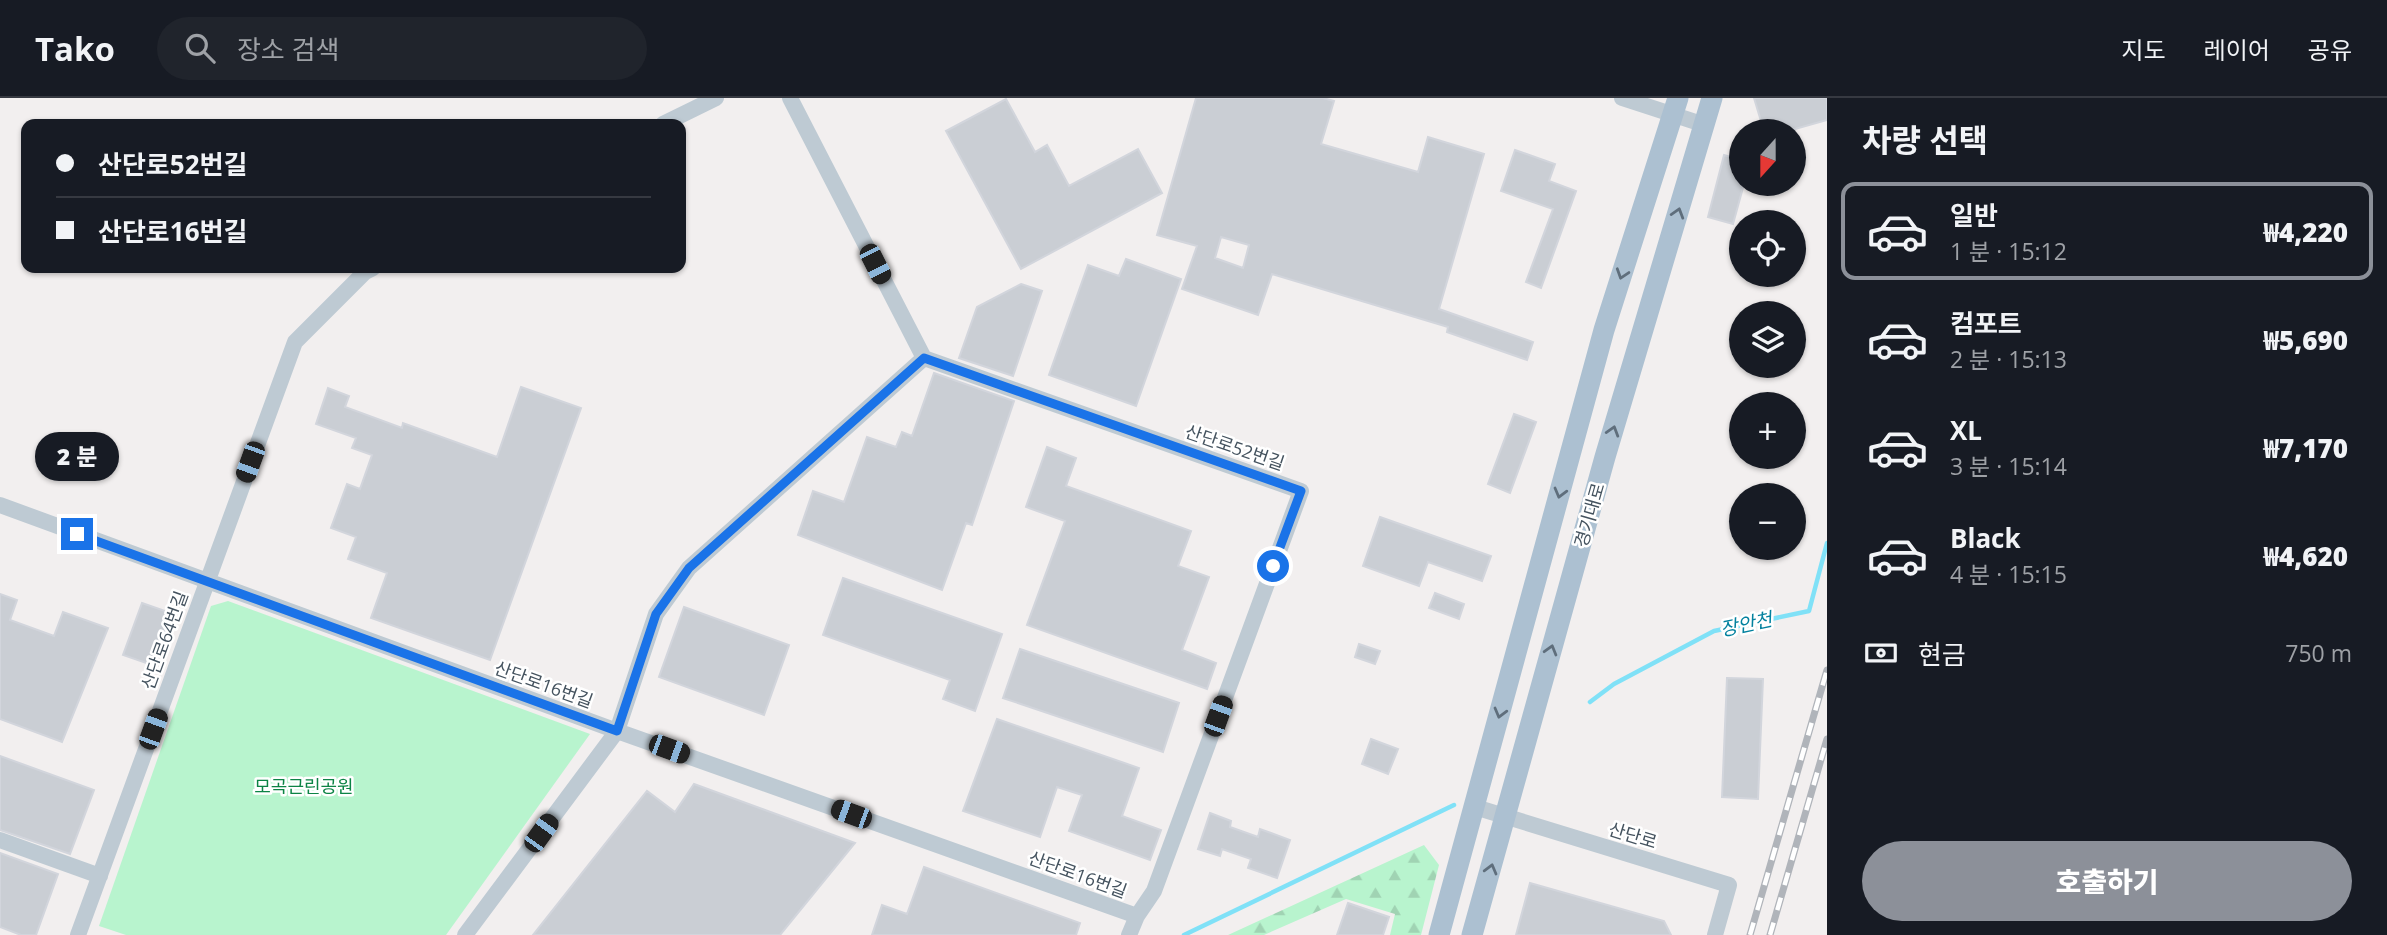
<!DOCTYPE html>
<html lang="ko">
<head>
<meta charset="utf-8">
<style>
  body { margin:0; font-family:"Open Sans","Noto Sans KR",sans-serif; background:#20242c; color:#f1f3f6; height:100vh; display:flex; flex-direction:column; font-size:26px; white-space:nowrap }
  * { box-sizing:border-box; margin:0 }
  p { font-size:23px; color:#9ea1a6 }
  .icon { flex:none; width:38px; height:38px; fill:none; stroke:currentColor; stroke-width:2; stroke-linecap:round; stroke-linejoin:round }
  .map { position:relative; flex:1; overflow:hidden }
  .details { display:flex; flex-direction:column; background:#171b24; width:560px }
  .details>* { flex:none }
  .hud { position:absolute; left:21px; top:21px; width:665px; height:154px; border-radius:14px; box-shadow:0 2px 5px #0004; display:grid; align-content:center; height:154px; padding:0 35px; background:#171b24 }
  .needle { width:46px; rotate:201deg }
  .buttons { position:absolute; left:1729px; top:21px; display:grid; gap:14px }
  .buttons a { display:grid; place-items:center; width:77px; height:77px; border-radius:50%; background:#171b24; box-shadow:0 2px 5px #0004; font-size:35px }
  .end { position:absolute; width:32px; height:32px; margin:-16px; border:9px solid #1a73e8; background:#fff; box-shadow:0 0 0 4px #fff }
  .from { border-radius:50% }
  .bubble { position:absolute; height:49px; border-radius:24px; background:#171b24; box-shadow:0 2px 5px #0004; font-size:23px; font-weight:800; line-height:49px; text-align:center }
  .car { position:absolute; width:21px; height:42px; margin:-21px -10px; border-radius:9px; box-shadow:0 0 5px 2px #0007; background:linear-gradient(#222 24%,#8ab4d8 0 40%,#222 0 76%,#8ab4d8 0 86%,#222 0) }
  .hud b { display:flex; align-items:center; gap:24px; height:66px; font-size:26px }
  .hud b+b { border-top:2px solid #363941 }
  .hud i { width:18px; height:18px; background:#f1f3f6 }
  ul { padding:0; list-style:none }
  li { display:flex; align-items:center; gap:21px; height:98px; margin:0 14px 10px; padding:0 21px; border:4px solid transparent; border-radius:14px }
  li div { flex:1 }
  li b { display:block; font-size:26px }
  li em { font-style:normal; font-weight:800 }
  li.on { border-color:#8c9099 }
  li>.icon { width:63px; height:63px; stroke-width:1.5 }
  h2 { padding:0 35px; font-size:32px; line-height:84px }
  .pay { display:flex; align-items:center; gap:18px; height:77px; padding:0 35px; font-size:26px }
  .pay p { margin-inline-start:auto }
  .action { display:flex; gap:14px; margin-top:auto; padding:14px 35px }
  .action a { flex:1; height:80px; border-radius:42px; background:#8c9099; color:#fff; font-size:28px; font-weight:800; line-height:80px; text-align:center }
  header { display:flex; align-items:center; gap:42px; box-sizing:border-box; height:98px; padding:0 35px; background:#171b24; border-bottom:2px solid #363941 }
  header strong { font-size:33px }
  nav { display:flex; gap:38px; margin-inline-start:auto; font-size:24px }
  .search { width:490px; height:63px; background:#20242c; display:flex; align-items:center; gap:18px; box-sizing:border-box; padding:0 24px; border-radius:38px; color:#9ea1a6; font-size:26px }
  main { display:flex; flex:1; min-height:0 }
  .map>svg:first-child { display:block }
  .green { fill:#b8f4ce }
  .forest { fill:url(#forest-firs) }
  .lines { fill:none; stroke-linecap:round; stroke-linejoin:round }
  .stream { stroke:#80e1f7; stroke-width:4.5 }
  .building { fill:#caced4; stroke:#d2d5dc; stroke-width:2; fill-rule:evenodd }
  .minor { stroke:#becad3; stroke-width:16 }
  .major { stroke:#acc0d1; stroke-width:21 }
  .rail-casing { stroke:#b0b4ba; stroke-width:7 }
  .rail { stroke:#fff; stroke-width:4.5; stroke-dasharray:13; stroke-linecap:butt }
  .oneway { stroke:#5f6e7c }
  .route { stroke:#1a73e8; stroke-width:9 }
  .labels { text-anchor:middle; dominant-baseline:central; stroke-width:5; stroke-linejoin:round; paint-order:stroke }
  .street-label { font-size:18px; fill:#45535f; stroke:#fff }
  .park-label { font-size:18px; fill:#0c8445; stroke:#fff }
  .water-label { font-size:19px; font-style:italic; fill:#03819e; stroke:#fff }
</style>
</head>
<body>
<header>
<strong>Tako</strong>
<div class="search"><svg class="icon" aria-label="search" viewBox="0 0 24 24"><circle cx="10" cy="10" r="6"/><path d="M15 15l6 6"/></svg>장소 검색</div>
<nav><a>지도</a><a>레이어</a><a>공유</a></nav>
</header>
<main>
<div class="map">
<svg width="1827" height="837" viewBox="0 0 1827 837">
  <defs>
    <pattern id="forest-firs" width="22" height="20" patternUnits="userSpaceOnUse" patternTransform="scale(1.75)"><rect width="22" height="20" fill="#b8f4ce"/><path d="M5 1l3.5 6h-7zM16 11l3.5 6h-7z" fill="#a0d3b3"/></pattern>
  </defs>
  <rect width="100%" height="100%" fill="#f2efef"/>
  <path class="green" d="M 228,503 L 590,636 L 446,837 L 126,837 L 99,828 L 211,508 Z"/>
  <path class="forest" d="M 1424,747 L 1439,767 L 1421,837 L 1390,837 L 1395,816 L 1346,801 L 1264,837 L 1228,837 Z"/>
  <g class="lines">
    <path class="stream" d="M 1590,604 L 1614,586 L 1714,533 L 1809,513 L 1827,445
      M 1184,837 L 1454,707"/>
  </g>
  <path class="building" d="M 1196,0 L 1323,0 L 1334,3 L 1321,46 L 1418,74 L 1428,39 L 1484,56 L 1439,211 L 1533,244 L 1527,262 L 1447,234 L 1448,229 L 1272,176 L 1258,217 L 1182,191 L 1197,148 L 1157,137 ZM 1221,139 L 1249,147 L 1243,170 L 1215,160 Z
    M 1754,0 L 1827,0 L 1827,22 L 1788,33 L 1764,33 Z
    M 1006,1 L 1035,54 L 1047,47 L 1069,88 L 1138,51 L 1162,95 L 1021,171 L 946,33 Z
    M 1515,52 L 1555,66 L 1549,83 L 1576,93 L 1541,190 L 1526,184 L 1553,111 L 1501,93 Z
    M 1724,57 L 1741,62 L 1741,86 L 1744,86 L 1733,126 L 1708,119 Z
    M 1126,161 L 1181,181 L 1136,308 L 1049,277 L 1088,167 L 1119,178 Z
    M 1021,186 L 1042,193 L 1013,278 L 959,260 L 977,209 Z
    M 934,275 L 1014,303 L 972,427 L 966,425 L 942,492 L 798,437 L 813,393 L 844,404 L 867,339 L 896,349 L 902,334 L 912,338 Z
    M 521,289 L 581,310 L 490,562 L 371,520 L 387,475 L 348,461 L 356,439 L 331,430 L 347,386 L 360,391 L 372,357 L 352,350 L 356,340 L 316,326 L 328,290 L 349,298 L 345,309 L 402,330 L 403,325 L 497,359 Z
    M 1514,316 L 1536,324 L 1510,395 L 1488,386 Z
    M 1047,349 L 1076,360 L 1066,388 L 1191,433 L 1178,468 L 1209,479 L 1182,552 L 1216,565 L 1207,591 L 1027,527 L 1065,423 L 1026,409 Z
    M 1380,419 L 1491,458 L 1482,483 L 1428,464 L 1419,488 L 1363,468 Z
    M 843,480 L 1002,536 L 975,613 L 943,601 L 950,582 L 823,537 Z
    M 1435,495 L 1464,506 L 1459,521 L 1429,510 Z
    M 0,496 L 17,502 L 10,522 L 54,538 L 63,514 L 108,530 L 62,644 L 0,621 Z
    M 142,505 L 171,515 L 152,567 L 123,557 Z
    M 684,509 L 789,547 L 764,617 L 659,579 Z
    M 1359,546 L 1380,553 L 1375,566 L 1355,559 Z
    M 1020,551 L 1179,605 L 1163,654 L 1003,600 Z
    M 1727,580 L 1763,581 L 1758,701 L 1722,699 Z
    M 997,621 L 1139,670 L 1122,718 L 1161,732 L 1150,762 L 1069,733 L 1082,697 L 1057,689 L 1040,739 L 963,713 Z
    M 1371,641 L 1398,651 L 1388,676 L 1362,666 Z
    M 0,658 L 94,692 L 70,756 L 0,732 Z
    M 694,686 L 855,745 L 780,837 L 533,837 L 647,693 L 675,714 Z
    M 1210,715 L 1231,723 L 1230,729 L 1258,739 L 1260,731 L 1290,742 L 1277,780 L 1248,770 L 1251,761 L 1222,751 L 1220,758 L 1198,751 Z
    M 0,755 L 58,776 L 36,837 L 21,837 L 0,829 Z
    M 924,769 L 1080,825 L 1076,837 L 872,837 L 882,807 L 907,816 Z
    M 1530,785 L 1664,823 L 1671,837 L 1516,837 Z
    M 1348,805 L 1389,819 L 1383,837 L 1337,837 Z"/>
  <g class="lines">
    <path class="minor" d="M 790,0 L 924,260
      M 1622,0 L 1705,27
      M 663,26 L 716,0
      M 0,407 L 617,633 L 1137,818 L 1129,837
      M 1475,709 L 1729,787 L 1715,837
      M 0,742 L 100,778
      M 78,837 L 295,244 L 365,174 L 373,170
      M 465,837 L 617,633 L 656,516 L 689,470 L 924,260 L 1301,393 L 1154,793 L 1137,818"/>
    <path class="major" d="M 1439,837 L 1604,232 L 1678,0
      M 1472,837 L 1605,359 L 1712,0"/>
    <defs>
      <path id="rail" d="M 1750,837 L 1827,572
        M 1770,837 L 1827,641"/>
    </defs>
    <use href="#rail" class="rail-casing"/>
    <use href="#rail" class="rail"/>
  </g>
  <defs><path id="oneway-chevron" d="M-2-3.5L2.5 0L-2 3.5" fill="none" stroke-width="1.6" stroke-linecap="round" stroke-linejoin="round" transform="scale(1.75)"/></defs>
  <g class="oneway">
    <use href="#oneway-chevron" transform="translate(1678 115) rotate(-73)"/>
    <use href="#oneway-chevron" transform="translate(1622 176) rotate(108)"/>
    <use href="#oneway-chevron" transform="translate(1613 333) rotate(-73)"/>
    <use href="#oneway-chevron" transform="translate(1560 395) rotate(105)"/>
    <use href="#oneway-chevron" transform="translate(1551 552) rotate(-74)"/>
    <use href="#oneway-chevron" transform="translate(1500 615) rotate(105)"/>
    <use href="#oneway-chevron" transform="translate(1491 771) rotate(-75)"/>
  </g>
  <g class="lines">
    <path class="route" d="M 77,436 L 617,633 L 656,516 L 689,470 L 924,260 L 1301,393 L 1273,468"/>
  </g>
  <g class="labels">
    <g class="street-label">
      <text transform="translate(1235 349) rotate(19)">산단로52번길</text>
      <text transform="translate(1589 417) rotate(-74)">경기대로</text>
      <text transform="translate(164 542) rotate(-70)">산단로64번길</text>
      <text transform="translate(544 586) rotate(20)">산단로16번길</text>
      <text transform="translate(1633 737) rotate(17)">산단로</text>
      <text transform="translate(1078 776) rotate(20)">산단로16번길</text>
    </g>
    <g class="park-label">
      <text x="304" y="688">모곡근린공원</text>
    </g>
    <g class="water-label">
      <text transform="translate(1746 526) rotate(-12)">장안천</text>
    </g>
  </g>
</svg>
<div class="buttons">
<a><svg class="needle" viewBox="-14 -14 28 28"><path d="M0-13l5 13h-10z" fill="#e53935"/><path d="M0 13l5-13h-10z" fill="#9ea1a6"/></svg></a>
<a><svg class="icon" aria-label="locate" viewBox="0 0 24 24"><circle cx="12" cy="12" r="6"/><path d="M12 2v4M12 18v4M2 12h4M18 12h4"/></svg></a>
<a><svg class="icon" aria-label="layers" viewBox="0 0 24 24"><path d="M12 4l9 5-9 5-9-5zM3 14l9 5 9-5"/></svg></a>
<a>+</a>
<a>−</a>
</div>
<i class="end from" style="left:1273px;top:468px"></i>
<i class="end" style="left:77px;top:436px"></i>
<div class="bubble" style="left:35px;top:334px;width:84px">2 분</div>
<i class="car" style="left:875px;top:166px;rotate:153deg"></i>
<i class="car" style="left:250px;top:364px;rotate:200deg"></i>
<i class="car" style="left:1218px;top:618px;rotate:20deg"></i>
<i class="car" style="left:153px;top:631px;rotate:20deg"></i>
<i class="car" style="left:669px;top:651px;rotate:110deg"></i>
<i class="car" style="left:851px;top:716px;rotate:290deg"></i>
<i class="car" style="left:541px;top:735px;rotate:36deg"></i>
<div class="hud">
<b><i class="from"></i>산단로52번길</b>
<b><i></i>산단로16번길</b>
</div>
</div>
<section class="details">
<h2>차량 선택</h2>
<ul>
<li class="on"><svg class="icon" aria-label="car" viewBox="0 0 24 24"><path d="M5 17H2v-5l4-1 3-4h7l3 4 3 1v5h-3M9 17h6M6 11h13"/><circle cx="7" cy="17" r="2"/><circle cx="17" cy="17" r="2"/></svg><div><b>일반</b><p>1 분 · 15:12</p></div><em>₩4,220</em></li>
<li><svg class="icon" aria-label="car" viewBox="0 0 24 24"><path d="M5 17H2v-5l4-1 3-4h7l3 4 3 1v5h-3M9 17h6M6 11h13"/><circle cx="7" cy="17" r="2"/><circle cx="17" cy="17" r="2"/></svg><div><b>컴포트</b><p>2 분 · 15:13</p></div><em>₩5,690</em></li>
<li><svg class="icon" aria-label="car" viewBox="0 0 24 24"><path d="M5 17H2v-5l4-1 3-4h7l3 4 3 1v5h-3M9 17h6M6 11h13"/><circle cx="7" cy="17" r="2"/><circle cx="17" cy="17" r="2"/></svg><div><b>XL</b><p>3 분 · 15:14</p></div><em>₩7,170</em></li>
<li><svg class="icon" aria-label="car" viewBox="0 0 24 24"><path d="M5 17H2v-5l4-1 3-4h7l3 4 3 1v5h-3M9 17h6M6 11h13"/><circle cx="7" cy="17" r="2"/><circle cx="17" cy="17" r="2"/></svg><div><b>Black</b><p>4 분 · 15:15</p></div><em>₩4,620</em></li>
</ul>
<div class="pay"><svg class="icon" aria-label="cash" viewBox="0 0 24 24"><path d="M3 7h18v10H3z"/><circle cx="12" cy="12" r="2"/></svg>현금<p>750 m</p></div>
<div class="action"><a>호출하기</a></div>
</section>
</main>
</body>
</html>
